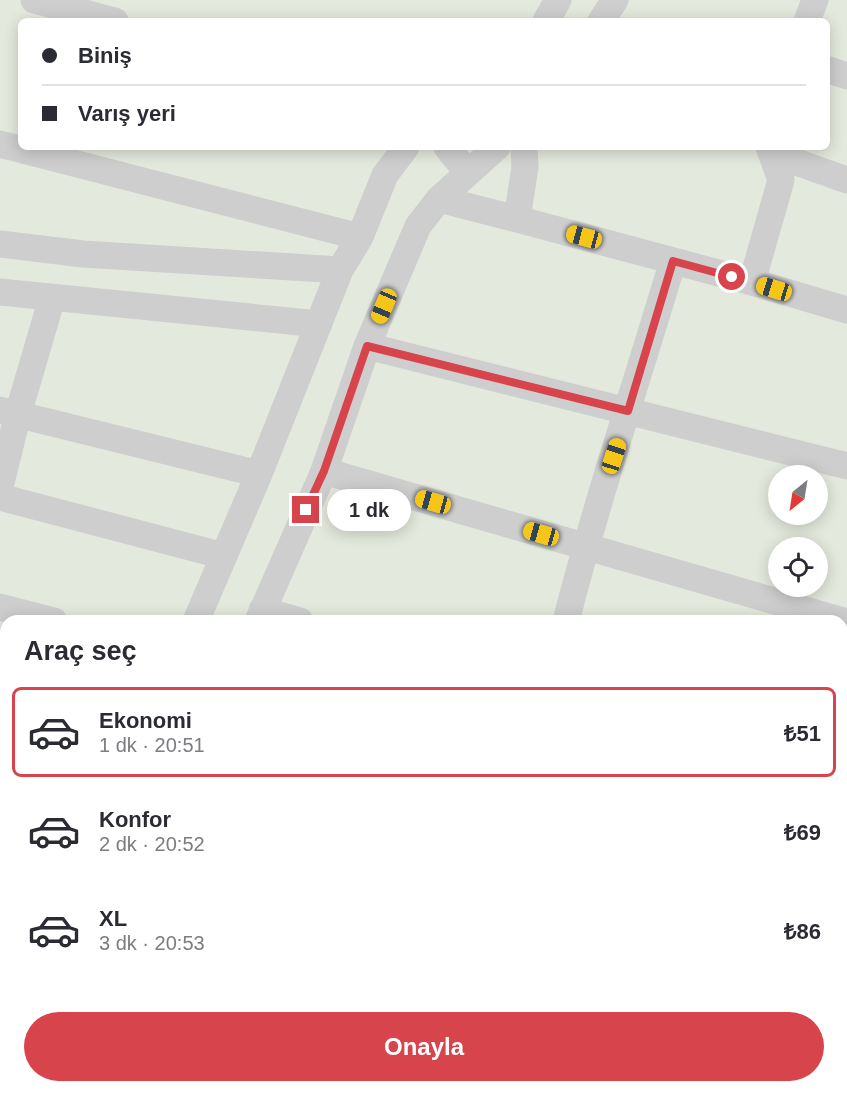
<!DOCTYPE html>
<html lang="tr">
<head>
<meta charset="utf-8">
<style>
  body { margin:0; font-family:Helvetica,sans-serif; background:#f2f2f3; color:#2b2b33; height:100vh; display:flex; flex-direction:column; font-size:22px; white-space:nowrap }
  * { box-sizing:border-box; margin:0 }
  p { font-size:20px; color:#7c7c81 }
  .icon { flex:none; width:33px; height:33px; fill:none; stroke:currentColor; stroke-width:2; stroke-linecap:round; stroke-linejoin:round }
  .map { position:relative; flex:1; overflow:hidden }
  .side { position:absolute; left:0px; top:615px; width:848px; height:478px; display:flex; flex-direction:column; background:#fff; border-radius:18px 18px 0 0; box-shadow:0 3px 15px #0003 }
  .side>* { flex:none }
  .guide { position:absolute; left:18px; top:18px; width:812px; height:132px; border-radius:9px; box-shadow:0 3px 15px #0003; display:grid; align-content:center; height:132px; padding:0 24px; background:#fff }
  .needle { width:39px; rotate:210deg }
  .tools { position:absolute; left:768px; top:465px; display:grid; gap:12px }
  .tools a { display:grid; place-items:center; width:60px; height:60px; border-radius:50%; background:#fff; box-shadow:0 3px 15px #0003; font-size:30px }
  .end { position:absolute; width:27px; height:27px; margin:-14px; border:8px solid #d7444b; background:#fff; box-shadow:0 0 0 3px #fff }
  .from { border-radius:50% }
  .bubble { position:absolute; height:42px; border-radius:21px; background:#fff; box-shadow:0 3px 15px #0003; font-size:20px; font-weight:800; line-height:42px; text-align:center }
  .car { position:absolute; width:18px; height:36px; margin:-18px -9px; border-radius:8px; box-shadow:0 0 4px 2px #0007; background:linear-gradient(#f5c518 24%,#345 0 40%,#f5c518 0 76%,#345 0 86%,#f5c518 0) }
  .guide b { display:flex; align-items:center; gap:21px; height:57px; font-size:22px }
  .guide b+b { border-top:2px solid #e1e1e2 }
  .guide i { width:15px; height:15px; background:#2b2b33 }
  ul { padding:0; list-style:none }
  li { display:flex; align-items:center; gap:18px; height:90px; margin:0 12px 9px; padding:0 12px; border:3px solid transparent; border-radius:9px }
  li div { flex:1 }
  li b { display:block; font-size:22px }
  li em { font-style:normal; font-weight:800 }
  li.selected { border-color:#d7444b }
  li>.icon { width:54px; height:54px; stroke-width:1.5 }
  h2 { padding:0 24px; font-size:27px; line-height:72px }
  .action { display:flex; gap:12px; margin-top:auto; padding:12px 24px }
  .action a { flex:1; height:69px; border-radius:36px; background:#d7444b; color:#fff; font-size:24px; font-weight:800; line-height:69px; text-align:center }
  .map>svg:first-child { display:block }
  .green { fill:#e4e9dd; fill-rule:evenodd }
  .lines { fill:none; stroke-linecap:round; stroke-linejoin:round }
  .minor { stroke:#cecece; stroke-width:27 }
  .route { stroke:#d7444b; stroke-width:8 }
</style>
</head>
<body>
<div class="map">
<svg width="847" height="1093" viewBox="0 0 847 1093">
  <rect width="100%" height="100%" fill="#fff"/>
  <path class="green" d="M 0,0 L 847,0 L 847,657 L 842,665 L 842,621 L 6,621 L 6,1088 L 669,1088 L 667,1093 L 0,1093 ZM 21,21 L 826,21 L 826,147 L 21,147 ZM 778,476 L 818,476 L 818,514 L 778,514 ZM 778,548 L 818,548 L 818,586 L 778,586 Z"/>
  <g class="lines">
    <path class="minor" d="M 34,0 L 115,21
      M 546,21 L 558,0
      M 601,21 L 615,0
      M 807,21 L 815,0
      M 826,69 L 847,76
      M 0,144 L 360,237 L 385,175 L 406,147
      M 447,147 L 467,172
      M 524,147 L 525,167 L 517,219 L 752,282 L 847,310
      M 771,153 L 847,180
      M 439,199 L 517,219
      M 0,244 L 83,254 L 340,270 L 360,237
      M 752,282 L 781,180 L 769,147
      M 0,292 L 319,324
      M 367,346 L 847,466
      M 0,410 L 259,474
      M 324,471 L 847,622
      M 0,487 L 18,414 L 52,298
      M 0,497 L 224,556
      M 0,607 L 54,621
      M 262,610 L 300,621
      M 196,621 L 259,474 L 340,270
      M 258,621 L 324,471 L 367,346 L 418,226 L 439,199 L 497,147
      M 566,621 C 597,500 637,381 673,261
      M 842,646 L 847,637
      M 0,717 L 6,719
      M 0,825 L 6,826
      M 0,908 L 6,906
      M 164,1088 L 166,1093
      M 220,1088 L 221,1093
      M 335,1088 L 356,1093
      M 432,1093 L 433,1088
      M 648,1093 L 650,1088"/>
  </g>
  <g class="lines">
    <path class="route" d="M 306,510 L 324,471 L 367,346 L 628,411 L 673,261 L 732,277"/>
  </g>
</svg>
<div class="tools">
<a><svg class="needle" viewBox="-14 -14 28 28"><path d="M0-13l5 13h-10z" fill="#e53935"/><path d="M0 13l5-13h-10z" fill="#7c7c81"/></svg></a>
<a><svg class="icon" aria-label="locate" viewBox="0 0 24 24"><circle cx="12" cy="12" r="6"/><path d="M12 2v4M12 18v4M2 12h4M18 12h4"/></svg></a>
</div>
<i class="end from" style="left:732px;top:277px"></i>
<i class="end" style="left:306px;top:510px"></i>
<div class="bubble" style="left:327px;top:489px;width:84px">1 dk</div>
<i class="car" style="left:584px;top:237px;rotate:285deg"></i>
<i class="car" style="left:774px;top:289px;rotate:287deg"></i>
<i class="car" style="left:384px;top:306px;rotate:203deg"></i>
<i class="car" style="left:614px;top:456px;rotate:18deg"></i>
<i class="car" style="left:433px;top:502px;rotate:286deg"></i>
<i class="car" style="left:541px;top:534px;rotate:286deg"></i>
<div class="guide">
<b><i class="from"></i>Biniş</b>
<b><i></i>Varış yeri</b>
</div>
<section class="side">
<h2>Araç seç</h2>
<ul>
<li class="selected"><svg class="icon" aria-label="car" viewBox="0 0 24 24"><path d="M5 17H2v-5l4-1 3-4h7l3 4 3 1v5h-3M9 17h6M6 11h13"/><circle cx="7" cy="17" r="2"/><circle cx="17" cy="17" r="2"/></svg><div><b>Ekonomi</b><p>1 dk · 20:51</p></div><em>₺51</em></li>
<li><svg class="icon" aria-label="car" viewBox="0 0 24 24"><path d="M5 17H2v-5l4-1 3-4h7l3 4 3 1v5h-3M9 17h6M6 11h13"/><circle cx="7" cy="17" r="2"/><circle cx="17" cy="17" r="2"/></svg><div><b>Konfor</b><p>2 dk · 20:52</p></div><em>₺69</em></li>
<li><svg class="icon" aria-label="car" viewBox="0 0 24 24"><path d="M5 17H2v-5l4-1 3-4h7l3 4 3 1v5h-3M9 17h6M6 11h13"/><circle cx="7" cy="17" r="2"/><circle cx="17" cy="17" r="2"/></svg><div><b>XL</b><p>3 dk · 20:53</p></div><em>₺86</em></li>
</ul>
<div class="action"><a>Onayla</a></div>
</section>
</div>
</body>
</html>
